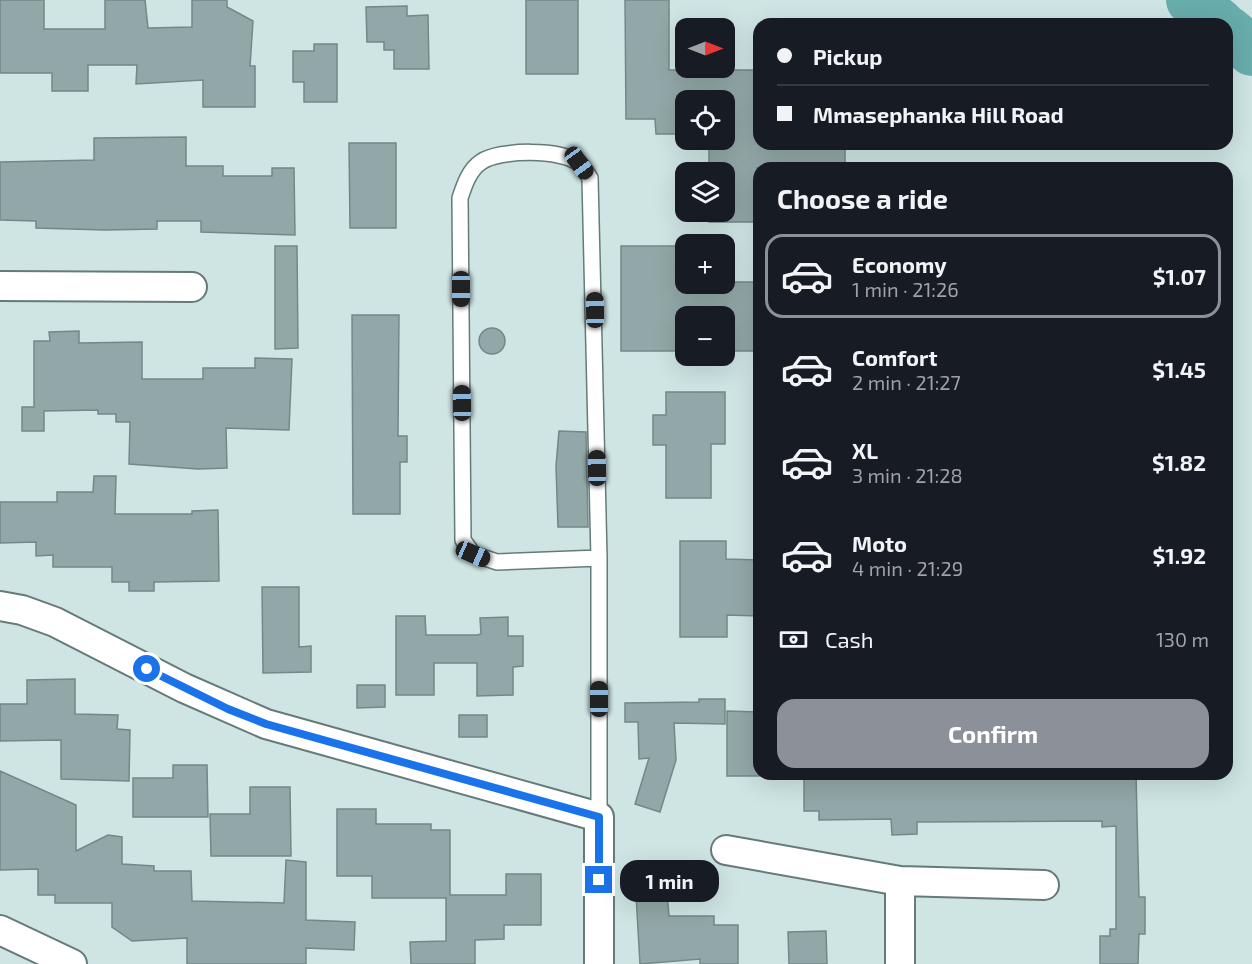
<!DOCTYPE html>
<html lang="en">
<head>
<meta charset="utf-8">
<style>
  body { margin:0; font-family:"Exo 2",sans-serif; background:#242831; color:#f1f3f6; height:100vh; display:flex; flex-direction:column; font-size:22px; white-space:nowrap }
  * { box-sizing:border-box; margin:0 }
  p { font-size:20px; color:#9ea1a6 }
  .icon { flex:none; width:33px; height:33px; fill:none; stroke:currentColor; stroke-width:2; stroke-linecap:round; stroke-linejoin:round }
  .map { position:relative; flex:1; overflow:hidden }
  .drawer { position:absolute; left:753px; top:162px; width:480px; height:618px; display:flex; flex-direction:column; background:#171b24; border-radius:18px; box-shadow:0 6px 24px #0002 }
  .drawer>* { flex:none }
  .hud { position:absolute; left:753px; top:18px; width:480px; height:132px; border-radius:18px; box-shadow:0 6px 24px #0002; display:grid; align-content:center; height:132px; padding:0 24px; background:#171b24 }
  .needle { width:39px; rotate:90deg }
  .buttons { position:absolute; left:675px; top:18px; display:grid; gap:12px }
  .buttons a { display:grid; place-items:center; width:60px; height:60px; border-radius:12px; background:#171b24; box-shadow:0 6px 24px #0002; font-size:30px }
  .end { position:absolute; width:27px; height:27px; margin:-14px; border:8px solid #1a73e8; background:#fff; box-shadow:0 0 0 3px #fff }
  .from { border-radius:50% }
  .bubble { position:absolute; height:42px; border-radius:18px; background:#171b24; box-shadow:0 6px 24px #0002; font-size:20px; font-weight:700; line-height:42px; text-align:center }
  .car { position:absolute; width:18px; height:36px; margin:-18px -9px; border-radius:8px; box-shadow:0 0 4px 2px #0007; background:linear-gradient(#222 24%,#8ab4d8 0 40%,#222 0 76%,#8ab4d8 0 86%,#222 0) }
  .hud b { display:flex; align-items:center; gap:21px; height:57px; font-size:22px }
  .hud b+b { border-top:2px solid #363941 }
  .hud i { width:15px; height:15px; background:#f1f3f6 }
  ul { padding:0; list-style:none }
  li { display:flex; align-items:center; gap:18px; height:84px; margin:0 12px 9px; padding:0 12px; border:3px solid transparent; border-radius:18px }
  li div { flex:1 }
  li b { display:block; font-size:22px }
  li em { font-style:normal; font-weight:700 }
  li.selected { border-color:#8c9099 }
  li>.icon { width:54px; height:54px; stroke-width:1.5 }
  h2 { padding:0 24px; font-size:27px; line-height:72px }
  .pay { display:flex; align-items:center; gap:15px; height:66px; padding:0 24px; font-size:22px }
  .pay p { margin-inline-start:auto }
  .cta { display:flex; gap:12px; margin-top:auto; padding:12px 24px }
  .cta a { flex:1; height:69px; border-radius:18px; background:#8c9099; color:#fff; font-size:24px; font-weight:700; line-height:69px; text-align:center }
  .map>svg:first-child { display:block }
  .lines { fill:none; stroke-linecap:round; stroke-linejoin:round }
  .river { stroke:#69acac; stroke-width:50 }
  .building { fill:#92a7a7; stroke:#738888; stroke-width:1.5 }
  .service-casing { stroke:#667a7a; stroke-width:18 }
  .minor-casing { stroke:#667a7a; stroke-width:32 }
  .service { stroke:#fff; stroke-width:15 }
  .minor { stroke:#fff; stroke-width:28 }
  .route { stroke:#1a73e8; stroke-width:8 }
</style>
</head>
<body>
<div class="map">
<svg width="1252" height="964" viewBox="0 0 1252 964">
  <rect width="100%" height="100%" fill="#cee5e4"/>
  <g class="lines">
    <path class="river" d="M 1191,0 L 1220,24
      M 1227,30 L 1252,51"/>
  </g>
  <path class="building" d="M 0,0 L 44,0 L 44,29 L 105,29 L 105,0 L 145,0 L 148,28 L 192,27 L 192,0 L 227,0 L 227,7 L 253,21 L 250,66 L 255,66 L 255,107 L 203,107 L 203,80 L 136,84 L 137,65 L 88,65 L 88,91 L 52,91 L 52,73 L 0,73 Z
    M 526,0 L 578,0 L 578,74 L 526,74 Z
    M 625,0 L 669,0 L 669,70 L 754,70 L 755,121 L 759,121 L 759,144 L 845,144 L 845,168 L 757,168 L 757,222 L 709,222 L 709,212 L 724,212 L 724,172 L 709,172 L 709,140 L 724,140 L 724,100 L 686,100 L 686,134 L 656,134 L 655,119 L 626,119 Z
    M 407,6 L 407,16 L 428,15 L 429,69 L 394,69 L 394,50 L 384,50 L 384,42 L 367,42 L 366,7 Z
    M 314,44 L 337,44 L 337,102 L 304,102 L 304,82 L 293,82 L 293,51 L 314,51 Z
    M 186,137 L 186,166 L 223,166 L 223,176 L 272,176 L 272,168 L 294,168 L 295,235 L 201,232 L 201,221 L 157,221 L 157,229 L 105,230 L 36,228 L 36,221 L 0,220 L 0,162 L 94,160 L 94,138 Z
    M 349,143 L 396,143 L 396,228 L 350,228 Z
    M 275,246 L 297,246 L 298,348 L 275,349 Z
    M 621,246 L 686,246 L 686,284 L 724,284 L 725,246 L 725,282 L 759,282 L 759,351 L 724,351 L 724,316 L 686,316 L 686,351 L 621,351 Z
    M 352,315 L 399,315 L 398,436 L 407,436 L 407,462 L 400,462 L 400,514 L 353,514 Z
    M479 341a13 13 0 1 1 26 0a13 13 0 1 1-26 0Z
    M 79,331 L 79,343 L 142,342 L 142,379 L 203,379 L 203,368 L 255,368 L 255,358 L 292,359 L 289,430 L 226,428 L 227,468 L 198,469 L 129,464 L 130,422 L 116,422 L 116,414 L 98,414 L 98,410 L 44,411 L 44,431 L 22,431 L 22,407 L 34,407 L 34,341 L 50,341 L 49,332 Z
    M 666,392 L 725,392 L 725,444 L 711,444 L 711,498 L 666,498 L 666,445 L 653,445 L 653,415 L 666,415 Z
    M 559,431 L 586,432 L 588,527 L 558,527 L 556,466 Z
    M 94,476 L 116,476 L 115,514 L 192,514 L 192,511 L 218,510 L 219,581 L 154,582 L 154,591 L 129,591 L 129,582 L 112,582 L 112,567 L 53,567 L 53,555 L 36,556 L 36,542 L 0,543 L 0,502 L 57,502 L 57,492 L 93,492 Z
    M 680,541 L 726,541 L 726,559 L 759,560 L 759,616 L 727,615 L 727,637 L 680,637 Z
    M 262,587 L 299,587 L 299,647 L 311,646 L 311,672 L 263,673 Z
    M 396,616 L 425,616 L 426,635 L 477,635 L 481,634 L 480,618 L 508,617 L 508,636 L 523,636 L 523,666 L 513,667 L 513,695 L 477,696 L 477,663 L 434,663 L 434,695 L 396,695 Z
    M 75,679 L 75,714 L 118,715 L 117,729 L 130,730 L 129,781 L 61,779 L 61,740 L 0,741 L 0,704 L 27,704 L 27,680 Z
    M 357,685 L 385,685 L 385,707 L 357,708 Z
    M 699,699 L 725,699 L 725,724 L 674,723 L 676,760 L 660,812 L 635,804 L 649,758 L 639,759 L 638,722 L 625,722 L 625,703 L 699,702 Z
    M 727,711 L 759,712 L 759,776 L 727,776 Z
    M 459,715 L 487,715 L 487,737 L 459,737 Z
    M 173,765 L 207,765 L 208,817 L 133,817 L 133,778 L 173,778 Z
    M 0,771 L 76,805 L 76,851 L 108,835 L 122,837 L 122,864 L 154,866 L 154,871 L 191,871 L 192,901 L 284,903 L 286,860 L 306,862 L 306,920 L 355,922 L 354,950 L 306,948 L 306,964 L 187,964 L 187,938 L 132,941 L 112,927 L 112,903 L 55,903 L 55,895 L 38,895 L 38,869 L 0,870 Z
    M 804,774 L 1136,774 L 1139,897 L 1145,897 L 1145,934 L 1139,934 L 1138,964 L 1100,964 L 1100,936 L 1110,936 L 1110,929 L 1116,929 L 1116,826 L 1102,827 L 1102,821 L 917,822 L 917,834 L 892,835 L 891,819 L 819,820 L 819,811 L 804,811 Z
    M 250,787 L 290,787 L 291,856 L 211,856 L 210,814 L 250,814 Z
    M 337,809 L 376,809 L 376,824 L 431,824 L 431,830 L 450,830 L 450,895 L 506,895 L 506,874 L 541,874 L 541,925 L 504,925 L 504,939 L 475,940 L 475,964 L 411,964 L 410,942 L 446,941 L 446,898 L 372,898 L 372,876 L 337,876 Z
    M 667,893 L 669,916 L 714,916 L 714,925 L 738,925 L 738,964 L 700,964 L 700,959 L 640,964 L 636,895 Z
    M 826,931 L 827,964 L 789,964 L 788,932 Z"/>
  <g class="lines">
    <defs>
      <path id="service" d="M 599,558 L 497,562 L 473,554 L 463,540 L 460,198 C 464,186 469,170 481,162 C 500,149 561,149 579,163 C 584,167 587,174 590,178 L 599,558 L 599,817"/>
      <path id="minor" d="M 0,286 L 192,287
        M 0,606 L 22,610 L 55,622 L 184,688 L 266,724 L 599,817 L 599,964
        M 726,850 L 900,881 L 1044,885
        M 900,881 L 900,964
        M 0,930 L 72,964"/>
    </defs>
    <use href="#service" class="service-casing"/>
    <use href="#minor" class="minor-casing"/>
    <use href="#service" class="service"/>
    <use href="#minor" class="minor"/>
  </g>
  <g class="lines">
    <path class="route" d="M 147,669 L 228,709 L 266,724 L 599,817 L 599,880"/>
  </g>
</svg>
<div class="buttons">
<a><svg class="needle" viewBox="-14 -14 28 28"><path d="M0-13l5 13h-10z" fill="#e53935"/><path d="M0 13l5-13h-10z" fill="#9ea1a6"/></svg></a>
<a><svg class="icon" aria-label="locate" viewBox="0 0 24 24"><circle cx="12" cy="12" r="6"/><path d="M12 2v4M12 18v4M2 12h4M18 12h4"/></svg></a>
<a><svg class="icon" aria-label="layers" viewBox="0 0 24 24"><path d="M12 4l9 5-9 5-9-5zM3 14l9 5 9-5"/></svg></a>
<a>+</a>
<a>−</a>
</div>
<i class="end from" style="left:147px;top:669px"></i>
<i class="end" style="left:599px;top:880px"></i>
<div class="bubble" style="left:620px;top:860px;width:99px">1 min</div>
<i class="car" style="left:579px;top:163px;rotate:144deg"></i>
<i class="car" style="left:461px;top:289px;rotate:180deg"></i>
<i class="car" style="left:595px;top:310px;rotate:359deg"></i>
<i class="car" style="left:462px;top:403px;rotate:359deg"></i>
<i class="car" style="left:597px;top:468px;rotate:359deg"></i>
<i class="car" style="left:473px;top:554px;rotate:114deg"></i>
<i class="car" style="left:599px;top:699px;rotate:0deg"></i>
<div class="hud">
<b><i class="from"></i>Pickup</b>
<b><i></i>Mmasephanka Hill Road</b>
</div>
<section class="drawer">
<h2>Choose a ride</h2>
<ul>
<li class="selected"><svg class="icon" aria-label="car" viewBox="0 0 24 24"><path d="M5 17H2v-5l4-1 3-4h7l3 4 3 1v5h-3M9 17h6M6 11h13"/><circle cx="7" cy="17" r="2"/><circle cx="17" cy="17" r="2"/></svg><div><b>Economy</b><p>1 min · 21:26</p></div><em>$1.07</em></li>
<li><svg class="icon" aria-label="car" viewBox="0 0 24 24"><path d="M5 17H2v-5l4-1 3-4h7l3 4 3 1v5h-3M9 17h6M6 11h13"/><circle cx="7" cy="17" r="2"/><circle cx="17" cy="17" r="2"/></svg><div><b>Comfort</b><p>2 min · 21:27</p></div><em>$1.45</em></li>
<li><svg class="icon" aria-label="car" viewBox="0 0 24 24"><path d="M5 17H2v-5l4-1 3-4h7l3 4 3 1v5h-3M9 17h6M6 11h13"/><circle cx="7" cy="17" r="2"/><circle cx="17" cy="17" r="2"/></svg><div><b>XL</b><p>3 min · 21:28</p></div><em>$1.82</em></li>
<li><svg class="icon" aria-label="car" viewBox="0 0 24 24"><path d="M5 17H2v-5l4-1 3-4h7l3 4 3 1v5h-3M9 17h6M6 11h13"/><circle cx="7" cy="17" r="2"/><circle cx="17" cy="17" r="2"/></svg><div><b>Moto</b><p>4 min · 21:29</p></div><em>$1.92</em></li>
</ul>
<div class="pay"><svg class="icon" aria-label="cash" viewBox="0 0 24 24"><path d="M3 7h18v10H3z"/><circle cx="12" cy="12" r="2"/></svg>Cash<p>130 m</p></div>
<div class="cta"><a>Confirm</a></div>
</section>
</div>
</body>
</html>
